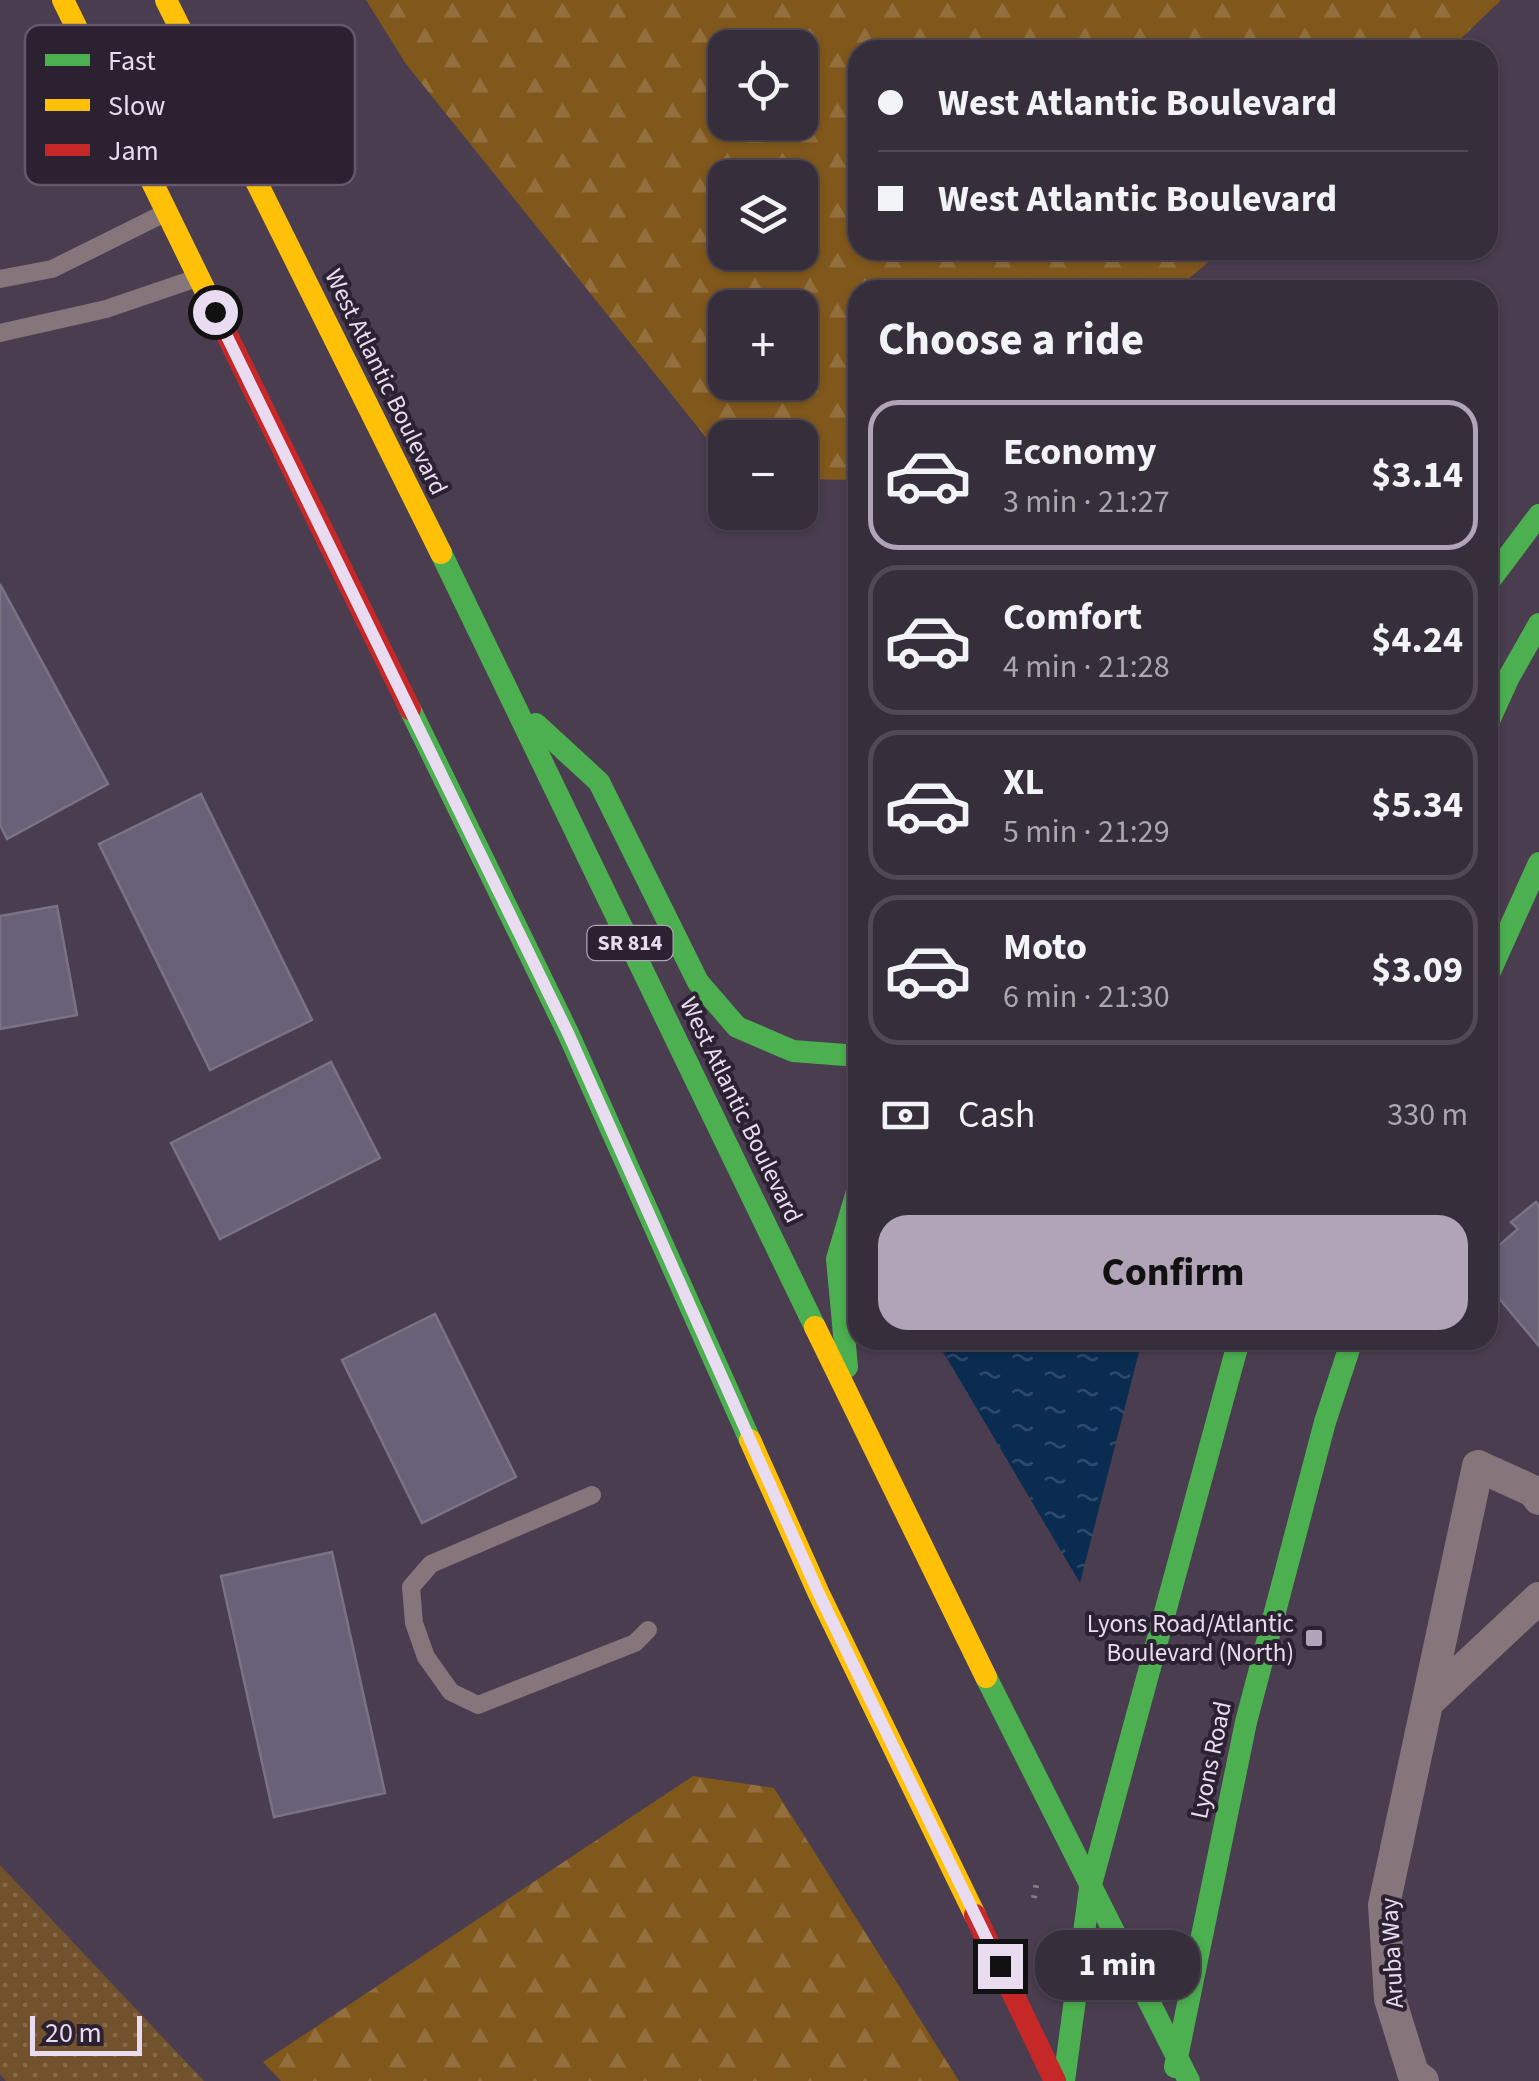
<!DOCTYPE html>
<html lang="en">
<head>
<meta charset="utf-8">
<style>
  body { margin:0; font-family:"Source Sans 3",sans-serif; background:#3e3642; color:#f1f3f6; height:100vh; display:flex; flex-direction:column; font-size:38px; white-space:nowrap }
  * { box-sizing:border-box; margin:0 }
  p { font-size:32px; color:#aaa8af }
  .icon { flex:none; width:55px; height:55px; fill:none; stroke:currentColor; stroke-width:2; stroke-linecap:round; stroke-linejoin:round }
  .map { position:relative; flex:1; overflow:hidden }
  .details { position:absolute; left:848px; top:280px; width:650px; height:1070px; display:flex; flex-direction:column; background:#372e3b; border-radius:30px; box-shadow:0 2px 8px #0004,0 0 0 2px #514a55 }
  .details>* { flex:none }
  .banner { position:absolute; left:848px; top:40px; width:650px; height:220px; border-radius:30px; box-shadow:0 2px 8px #0004,0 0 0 2px #514a55; display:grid; align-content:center; height:220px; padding:0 30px; background:#372e3b }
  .controls { position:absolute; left:708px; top:30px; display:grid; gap:20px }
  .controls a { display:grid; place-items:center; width:110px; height:110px; border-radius:20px; background:#372e3b; box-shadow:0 2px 8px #0004,0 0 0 2px #514a55; font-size:50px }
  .scale { position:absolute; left:30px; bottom:25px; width:112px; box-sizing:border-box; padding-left:10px; border:5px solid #e9dcf1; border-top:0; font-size:28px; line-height:35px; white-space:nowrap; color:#e9dcf1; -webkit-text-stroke:8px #2b2131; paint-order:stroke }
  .end { position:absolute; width:45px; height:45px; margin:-22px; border:12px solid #e9dcf1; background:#111; box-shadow:0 0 0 5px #111 }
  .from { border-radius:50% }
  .bubble { position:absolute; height:70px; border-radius:30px; background:#372e3b; box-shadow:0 2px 8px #0004,0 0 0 2px #514a55; font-size:32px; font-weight:700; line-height:70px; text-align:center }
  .banner b { display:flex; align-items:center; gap:35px; height:95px; font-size:38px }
  .banner b+b { border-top:2px solid #514a55 }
  .banner i { width:25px; height:25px; background:#f1f3f6 }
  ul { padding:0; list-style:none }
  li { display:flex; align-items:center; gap:30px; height:150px; margin:0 20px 15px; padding:0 10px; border:5px solid #514a55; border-radius:30px }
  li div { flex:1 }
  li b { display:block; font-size:38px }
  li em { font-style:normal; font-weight:700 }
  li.current { border-color:#b1a4b8 }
  li>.icon { width:90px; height:90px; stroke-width:1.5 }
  h2 { padding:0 30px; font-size:45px; line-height:120px }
  .pay { display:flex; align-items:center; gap:25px; height:110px; padding:0 30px; font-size:38px }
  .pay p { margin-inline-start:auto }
  .cta { display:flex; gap:20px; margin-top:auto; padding:20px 30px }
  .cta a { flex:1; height:115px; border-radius:30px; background:#b1a4b8; color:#111; font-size:40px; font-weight:700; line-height:115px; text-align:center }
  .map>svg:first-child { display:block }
  .grass { fill:url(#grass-dots) }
  .forest { fill:url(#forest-firs); fill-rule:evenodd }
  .water { fill:url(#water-ripples) }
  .building { fill:#696177; stroke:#7a7384; stroke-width:2.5 }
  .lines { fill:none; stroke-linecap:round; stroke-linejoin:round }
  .path { stroke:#8a7c83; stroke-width:6; stroke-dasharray:2.5 8; stroke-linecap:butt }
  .lane { stroke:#86757b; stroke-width:18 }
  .street { stroke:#86757b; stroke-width:32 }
  .fast { stroke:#4caf50; stroke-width:22 }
  .slow { stroke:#ffc107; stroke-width:22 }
  .jam { stroke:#c62828; stroke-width:22 }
  .route { stroke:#e9dcf1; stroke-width:12 }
  .poi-dot { fill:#b1a4b8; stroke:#2b2131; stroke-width:4 }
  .labels { text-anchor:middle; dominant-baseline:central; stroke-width:8; stroke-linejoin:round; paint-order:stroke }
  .shield { fill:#2b2131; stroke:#b0a4b7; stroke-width:2.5 }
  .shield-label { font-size:22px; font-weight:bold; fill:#e9dcf1 }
  .street-label { font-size:25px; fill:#e9dcf1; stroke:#2b2131 }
  .poi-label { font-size:25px; fill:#e9dcf1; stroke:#2b2131; text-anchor:end }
  .key { fill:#2b2131; stroke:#64596b; stroke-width:2.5 }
  .key-label { font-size:28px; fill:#e9dcf1 }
</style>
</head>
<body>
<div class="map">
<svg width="1539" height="2081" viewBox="0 0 1539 2081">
  <defs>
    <pattern id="grass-dots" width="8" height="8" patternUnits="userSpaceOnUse" patternTransform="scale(2.5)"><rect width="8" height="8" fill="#71522c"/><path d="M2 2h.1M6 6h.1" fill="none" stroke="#856a4b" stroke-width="1.8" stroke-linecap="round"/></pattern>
    <pattern id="forest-firs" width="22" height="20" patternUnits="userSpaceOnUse" patternTransform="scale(2.5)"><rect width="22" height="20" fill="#80581c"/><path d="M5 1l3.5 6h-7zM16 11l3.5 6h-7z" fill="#926f3d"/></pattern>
    <pattern id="water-ripples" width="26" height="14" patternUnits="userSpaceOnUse" patternTransform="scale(2.5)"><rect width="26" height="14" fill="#0a2c50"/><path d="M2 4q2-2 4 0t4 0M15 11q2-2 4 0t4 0" fill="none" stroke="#2e4a6a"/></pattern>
  </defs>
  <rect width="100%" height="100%" fill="#493d4f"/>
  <path class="grass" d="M 0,1865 L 204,2081 L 6,2081 L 0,2074 Z"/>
  <path class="forest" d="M 366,0 L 1501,0 L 1449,50 L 858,50 L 858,250 L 1223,250 L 1175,290 L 858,290 L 857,480 L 800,479 L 800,438 L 725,438 L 725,461 L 406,64 ZM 725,48 L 800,48 L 800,122 L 725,122 ZM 725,178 L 800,178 L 800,252 L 725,252 ZM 725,308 L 800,308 L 800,382 L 725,382 Z
    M 693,1776 L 774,1788 L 959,2081 L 281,2081 L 263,2062 Z"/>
  <path class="water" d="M 936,1340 L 1142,1340 L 1080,1583 Z"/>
  <path class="building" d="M 0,584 L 108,784 L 7,839 L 0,825 Z
    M 201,794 L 312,1020 L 210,1070 L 99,844 Z
    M 57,906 L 77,1015 L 0,1029 L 0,916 Z
    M 331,1062 L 380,1158 L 220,1239 L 171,1143 Z
    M 1536,1202 L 1539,1206 L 1539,1346 L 1488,1285 L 1488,1255 L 1518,1229 L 1511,1222 Z
    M 435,1314 L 516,1477 L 422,1523 L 342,1360 Z
    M 332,1552 L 385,1793 L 274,1817 L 221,1576 Z"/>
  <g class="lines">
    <path class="path" d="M 1034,1898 L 1037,1880"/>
    <path class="lane" d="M 0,279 L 52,269 L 161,215
      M 0,333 L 106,309 L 197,278
      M 592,1495 L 431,1564 L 411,1587 L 414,1623 L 426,1657 L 451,1692 L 478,1705 L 635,1643 L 648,1630"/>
    <path class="street" d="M 1428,1702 L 1539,1598
      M 1423,2081 L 1413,2073 L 1390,1999 L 1384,1905 L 1478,1466 L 1533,1491 L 1539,1499"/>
    <path class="fast" d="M 441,553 L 815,1327
      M 1488,583 L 1539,515
      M 410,709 L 568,1033 L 750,1440
      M 1488,723 L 1509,677 L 1539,624
      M 536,724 L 599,782 L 698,982 L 737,1027 L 793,1051 L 858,1056
      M 1488,976 L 1539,863
      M 847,1367 L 837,1259 L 858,1188
      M 986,1677 L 1189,2081
      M 1175,2067 L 1246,1722 L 1325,1422 L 1352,1340
      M 1064,2081 L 1090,1888 L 1239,1340"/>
    <path class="slow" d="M 63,0 L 223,327
      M 166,0 L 441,553
      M 815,1327 L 986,1677
      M 750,1440 L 819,1594 L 975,1915"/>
    <path class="jam" d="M 223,327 L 410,709
      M 975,1915 L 1055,2081"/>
  </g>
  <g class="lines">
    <path class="route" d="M 215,312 L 568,1033 L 819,1594 L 1000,1966"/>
  </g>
  <rect class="poi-dot" x="1304" y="1628" width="20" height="20" rx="5"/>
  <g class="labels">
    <rect class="shield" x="587.5" y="926" width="85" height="34" rx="8"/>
    <g class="shield-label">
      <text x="630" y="943">SR 814</text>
    </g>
    <g class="street-label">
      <text transform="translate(386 382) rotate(64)">West Atlantic Boulevard</text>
      <text transform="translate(741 1110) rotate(64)">West Atlantic Boulevard</text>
      <text transform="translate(1211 1760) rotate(-78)">Lyons Road</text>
      <text transform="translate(1392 1953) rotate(-93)">Aruba Way</text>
    </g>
    <g class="poi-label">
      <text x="1294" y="1624">Lyons Road/Atlantic<tspan x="1294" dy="29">Boulevard (North)</tspan></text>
    </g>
  </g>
  <rect x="25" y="25" width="330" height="160" rx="15" class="key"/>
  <rect x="45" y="54" width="45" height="12" fill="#4caf50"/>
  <rect x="45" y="99" width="45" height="12" fill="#ffc107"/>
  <rect x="45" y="144" width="45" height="12" fill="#c62828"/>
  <g class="key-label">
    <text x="108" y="70">Fast</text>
    <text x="108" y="115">Slow</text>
    <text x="108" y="160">Jam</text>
  </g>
</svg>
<div class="controls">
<a><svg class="icon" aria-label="locate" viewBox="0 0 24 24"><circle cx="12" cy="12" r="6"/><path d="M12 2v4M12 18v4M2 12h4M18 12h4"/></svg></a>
<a><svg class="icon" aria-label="layers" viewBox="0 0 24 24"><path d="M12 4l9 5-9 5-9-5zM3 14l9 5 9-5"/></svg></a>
<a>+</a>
<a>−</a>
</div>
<div class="scale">20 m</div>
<i class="end from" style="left:215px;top:312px"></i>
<i class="end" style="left:1000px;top:1966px"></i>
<div class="bubble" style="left:1035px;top:1930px;width:165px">1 min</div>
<div class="banner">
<b><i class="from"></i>West Atlantic Boulevard</b>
<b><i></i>West Atlantic Boulevard</b>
</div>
<section class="details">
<h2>Choose a ride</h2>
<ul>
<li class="current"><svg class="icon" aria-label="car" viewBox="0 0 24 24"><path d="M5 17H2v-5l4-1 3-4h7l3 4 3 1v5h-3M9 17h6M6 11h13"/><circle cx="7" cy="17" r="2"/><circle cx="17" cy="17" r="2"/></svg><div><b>Economy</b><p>3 min · 21:27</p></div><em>$3.14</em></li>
<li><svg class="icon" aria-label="car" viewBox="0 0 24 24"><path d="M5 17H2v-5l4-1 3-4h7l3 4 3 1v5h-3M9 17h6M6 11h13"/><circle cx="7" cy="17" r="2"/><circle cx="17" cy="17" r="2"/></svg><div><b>Comfort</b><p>4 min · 21:28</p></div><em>$4.24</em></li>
<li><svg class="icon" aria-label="car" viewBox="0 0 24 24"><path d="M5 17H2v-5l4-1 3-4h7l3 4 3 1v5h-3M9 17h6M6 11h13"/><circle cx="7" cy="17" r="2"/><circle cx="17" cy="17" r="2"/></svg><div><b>XL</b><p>5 min · 21:29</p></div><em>$5.34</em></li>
<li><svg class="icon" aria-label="car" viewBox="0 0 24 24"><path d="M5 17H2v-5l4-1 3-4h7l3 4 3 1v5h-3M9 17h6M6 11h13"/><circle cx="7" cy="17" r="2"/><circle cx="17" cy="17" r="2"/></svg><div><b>Moto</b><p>6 min · 21:30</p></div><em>$3.09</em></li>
</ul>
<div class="pay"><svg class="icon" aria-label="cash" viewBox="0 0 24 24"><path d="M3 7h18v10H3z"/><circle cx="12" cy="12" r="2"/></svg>Cash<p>330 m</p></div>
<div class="cta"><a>Confirm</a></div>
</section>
</div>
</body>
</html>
